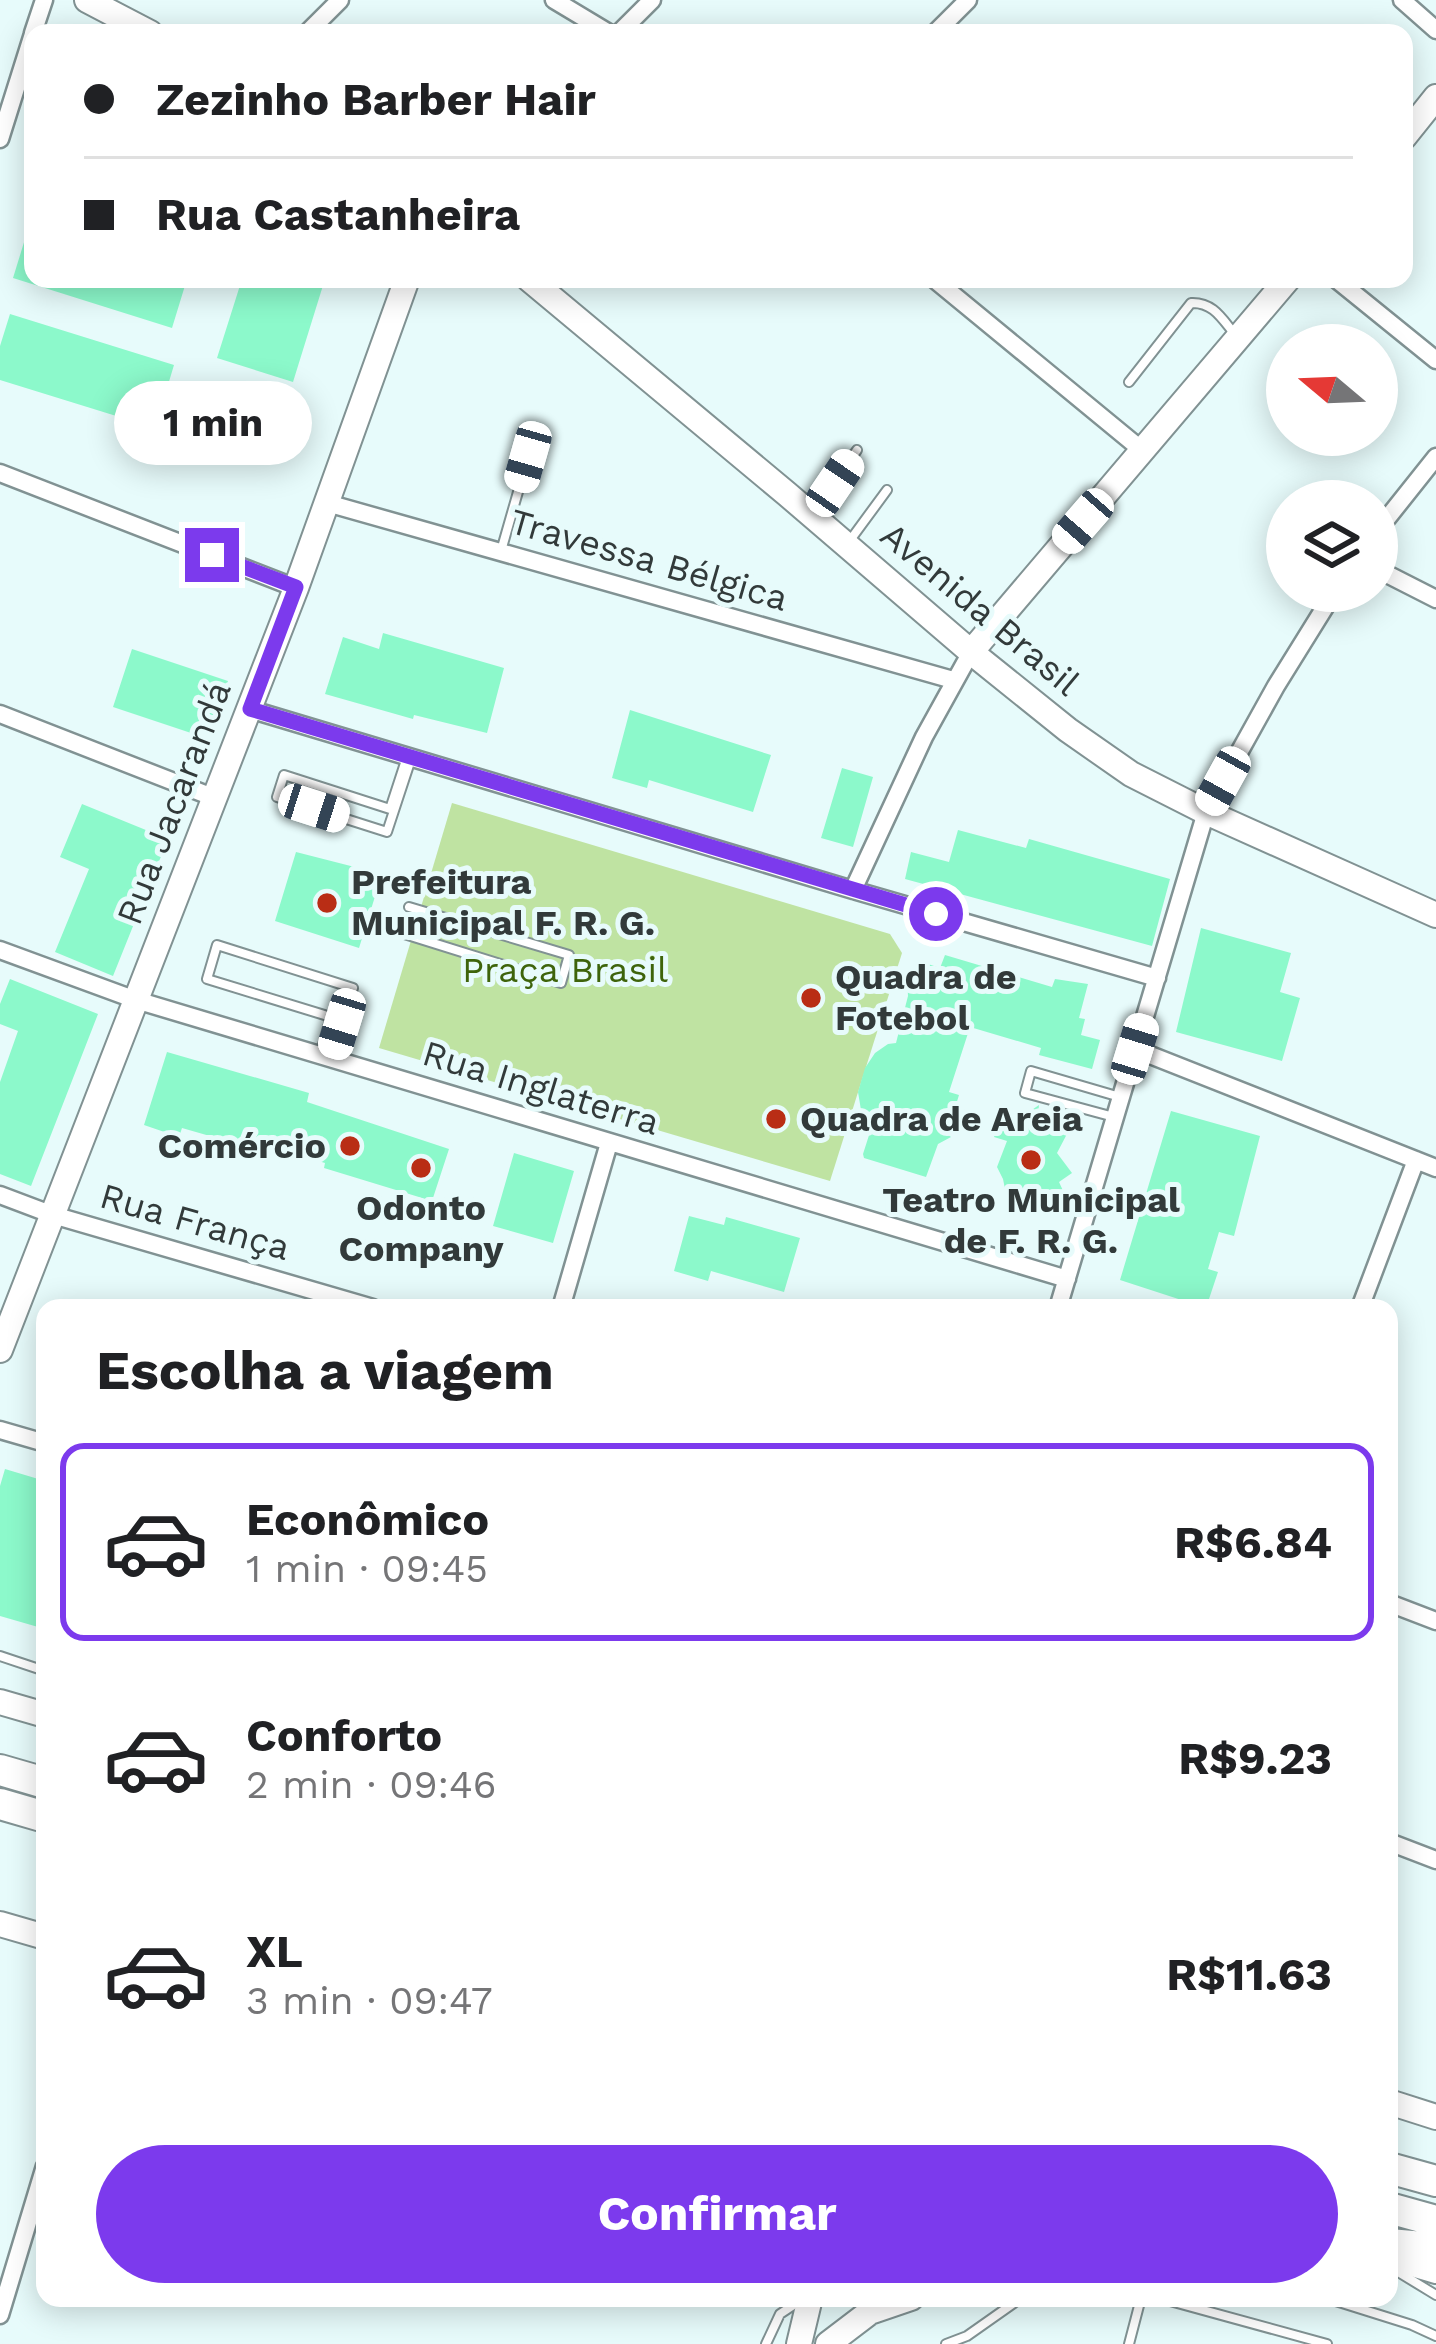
<!DOCTYPE html>
<html lang="pt">
<head>
<meta charset="utf-8">
<style>
  body { margin:0; font-family:"Work Sans",sans-serif; background:#f6f6f6; color:#202124; height:100vh; display:flex; flex-direction:column; font-size:45px; white-space:nowrap }
  * { box-sizing:border-box; margin:0 }
  p { font-size:39px; color:#757577 }
  .icon { flex:none; width:66px; height:66px; fill:none; stroke:currentColor; stroke-width:2; stroke-linecap:round; stroke-linejoin:round }
  .map { position:relative; flex:1; overflow:hidden }
  .side { position:absolute; left:36px; top:1299px; width:1362px; height:1008px; display:flex; flex-direction:column; background:#fff; border-radius:24px; box-shadow:0 6px 30px #0003 }
  .side>* { flex:none }
  .top-card { position:absolute; left:24px; top:24px; width:1389px; height:264px; border-radius:24px; box-shadow:0 6px 30px #0003; display:grid; align-content:center; height:264px; padding:0 60px; background:#fff }
  .needle { width:78px; rotate:289deg }
  .buttons { position:absolute; left:1266px; top:324px; display:grid; gap:24px }
  .buttons a { display:grid; place-items:center; width:132px; height:132px; border-radius:50%; background:#fff; box-shadow:0 6px 30px #0003; font-size:60px }
  .end { position:absolute; width:54px; height:54px; margin:-27px; border:15px solid #7c3aed; background:#fff; box-shadow:0 0 0 6px #fff }
  .from { border-radius:50% }
  .bubble { position:absolute; height:84px; border-radius:42px; background:#fff; box-shadow:0 6px 30px #0003; font-size:39px; font-weight:700; line-height:84px; text-align:center }
  .car { position:absolute; width:36px; height:72px; margin:-36px -18px; border-radius:15px; box-shadow:0 0 9px 3px #0007; background:linear-gradient(#fff 24%,#345 0 40%,#fff 0 76%,#345 0 86%,#fff 0) }
  .top-card b { display:flex; align-items:center; gap:42px; height:114px; font-size:45px }
  .top-card b+b { border-top:3px solid #e0e0e0 }
  .top-card i { width:30px; height:30px; background:#202124 }
  ul { padding:0; list-style:none }
  li { display:flex; align-items:center; gap:36px; height:198px; margin:0 24px 18px; padding:0 36px; border:6px solid transparent; border-radius:24px }
  li div { flex:1 }
  li b { display:block; font-size:45px }
  li em { font-style:normal; font-weight:700 }
  li.active { border-color:#7c3aed }
  li>.icon { width:108px; height:108px; stroke-width:1.5 }
  h2 { padding:0 60px; font-size:54px; line-height:144px }
  .cta { display:flex; gap:24px; margin-top:auto; padding:24px 60px }
  .cta a { flex:1; height:138px; border-radius:72px; background:#7c3aed; color:#fff; font-size:48px; font-weight:700; line-height:138px; text-align:center }
  .map>svg:first-child { display:block }
  .green { fill:#bfe3a2 }
  .building { fill:#8cf9cb }
  .lines { fill:none; stroke-linecap:round; stroke-linejoin:round }
  .lane-casing { stroke:#819293; stroke-width:12 }
  .street-casing { stroke:#819293; stroke-width:21 }
  .secondary-casing { stroke:#819293; stroke-width:28 }
  .highway-casing { stroke:#819293; stroke-width:34 }
  .lane { stroke:#fff; stroke-width:8 }
  .street { stroke:#fff; stroke-width:16 }
  .secondary { stroke:#fff; stroke-width:24 }
  .highway { stroke:#fff; stroke-width:30 }
  .route { stroke:#7c3aed; stroke-width:15 }
  .poi-dot { fill:#b92d15; stroke:#e7fbfb; stroke-width:4.5 }
  .labels { text-anchor:middle; dominant-baseline:central; stroke-width:10; stroke-linejoin:round; paint-order:stroke }
  .street-label { font-size:36px; fill:#323a3a; stroke:#e7fbfb }
  .poi-label { font-size:36px; font-weight:bold; fill:#323a3a; stroke:#e7fbfb; text-anchor:start }
  .park-label { font-size:36px; fill:#3e640b; stroke:#e7fbfb }
</style>
</head>
<body>
<div class="map">
<svg width="1436" height="2344" viewBox="0 0 1436 2344">
  <rect width="100%" height="100%" fill="#e7fbfb"/>
  <path class="green" d="M 452,803 L 890,934 L 902,953 L 830,1181 L 379,1048 Z"/>
  <path class="building" d="M 29,226 L 33,226 L 33,279 L 187,279 L 172,328 L 13,278 Z
    M 242,279 L 325,279 L 293,382 L 217,358 Z
    M 10,314 L 174,365 L 155,428 L 0,380 L 0,346 Z
    M 383,633 L 504,668 L 487,733 L 414,715 L 413,719 L 325,694 L 343,637 L 379,649 Z
    M 132,649 L 228,681 L 209,739 L 113,707 Z
    M 630,710 L 771,755 L 753,812 L 649,780 L 647,788 L 612,778 Z
    M 842,768 L 873,777 L 853,847 L 821,838 Z
    M 82,804 L 168,839 L 113,976 L 55,952 L 89,869 L 60,857 Z
    M 958,830 L 1026,848 L 1029,839 L 1170,879 L 1152,946 L 905,879 L 911,852 L 949,862 Z
    M 296,852 L 382,874 L 359,948 L 275,921 Z
    M 1201,928 L 1291,953 L 1280,992 L 1300,998 L 1282,1061 L 1176,1032 Z
    M 945,955 L 1052,987 L 1055,979 L 1088,984 L 1079,1018 L 1085,1019 L 1081,1035 L 1100,1040 L 1092,1069 L 1039,1055 L 1041,1048 L 970,1027 L 949,1092 L 959,1095 L 947,1134 L 951,1137 L 938,1144 L 926,1177 L 864,1158 L 863,1154 L 871,1129 L 861,1110 L 858,1092 L 865,1068 L 875,1053 L 888,1044 L 896,1043 L 908,996 L 907,976 L 919,961 L 940,968 Z
    M 10,979 L 98,1014 L 31,1186 L 0,1174 L 0,1082 L 18,1031 L 0,1024 L 0,1004 Z
    M 167,1052 L 309,1093 L 307,1102 L 449,1149 L 432,1201 L 324,1168 L 325,1163 L 292,1153 L 290,1159 L 182,1128 L 179,1137 L 144,1125 Z
    M 1039,1105 L 1037,1123 L 1068,1132 L 1057,1153 L 1072,1173 L 1059,1182 L 1065,1195 L 1013,1204 L 1007,1199 L 1003,1179 L 997,1167 L 1007,1141 L 994,1137 L 999,1121 L 1010,1125 Z
    M 1171,1111 L 1260,1136 L 1234,1236 L 1219,1232 L 1208,1269 L 1218,1272 L 1206,1308 L 1120,1280 Z
    M 514,1153 L 574,1171 L 553,1243 L 493,1226 Z
    M 689,1216 L 724,1225 L 726,1217 L 800,1238 L 784,1292 L 711,1271 L 708,1281 L 674,1271 Z
    M 5,1469 L 45,1481 L 45,1629 L 0,1616 L 0,1486 Z"/>
  <g class="lines">
    <defs>
      <path id="lane" d="M 1129,382 L 1191,303 C 1212,302 1221,317 1233,332
        M 814,513 L 857,450
        M 851,539 L 887,490
        M 501,551 L 528,457
        M 407,757 L 390,809 L 284,775 L 277,797 L 387,832 L 411,759
        M 401,933 L 561,983 L 569,955 L 409,907
        M 321,1052 L 331,1017 L 207,979 L 217,945 L 353,988 L 331,1058
        M 1114,1117 L 1025,1093 L 1031,1071 L 1120,1097
        M 0,1656 L 45,1671
        M 1395,2270 L 1436,2295
        M 1159,2298 L 1327,2344
        M 1326,2298 L 1412,2325 L 1436,2336
        M 766,2344 L 780,2314 L 801,2300
        M 946,2344 L 967,2336 L 1021,2298
        M 1129,2344 L 1141,2298"/>
      <path id="street" d="M 554,0 L 609,33
        M 1402,0 L 1436,30
        M 33,33 L 44,0
        M 307,33 L 340,0
        M 619,33 L 652,0
        M 935,33 L 968,0
        M 0,139 L 33,34
        M 934,279 L 1143,451
        M 1336,279 L 1436,360
        M 0,473 L 296,588
        M 327,503 L 953,680
        M 1377,531 L 1436,457
        M 1377,569 L 1436,599
        M 249,709 L 853,890 L 1157,978
        M 0,714 L 215,798
        M 853,890 L 924,737 L 971,652
        M 0,950 L 136,1000 L 1067,1279
        M 1135,1049 L 1436,1168
        M 0,1195 L 53,1215 L 373,1308
        M 561,1308 L 609,1143
        M 1058,1308 L 1206,812 L 1276,686 L 1335,591
        M 1360,1308 L 1416,1160
        M 0,1430 L 45,1443
        M 1389,1603 L 1436,1621
        M 1389,1842 L 1436,1860
        M 0,2315 L 45,2166"/>
      <path id="secondary" d="M 87,0 L 150,33
        M 1404,137 L 1436,97
        M 529,279 L 787,494 L 971,652 L 1068,730 L 1131,774 L 1206,812 L 1436,915
        M 971,652 L 1288,279
        M 0,1350 L 296,588 L 407,279
        M 0,1702 L 45,1715
        M 0,1924 L 45,1937
        M 1389,2102 L 1436,2117
        M 1389,2257 L 1436,2271
        M 799,2344 L 810,2298
        M 828,2344 L 870,2312 L 911,2298"/>
      <path id="highway" d="M 0,1770 L 45,1783
        M 0,1804 L 45,1817
        M 1389,2168 L 1436,2181
        M 1389,2208 L 1436,2221
        M 1389,2244 L 1436,2248"/>
    </defs>
    <use href="#lane" class="lane-casing"/>
    <use href="#street" class="street-casing"/>
    <use href="#secondary" class="secondary-casing"/>
    <use href="#highway" class="highway-casing"/>
    <use href="#lane" class="lane"/>
    <use href="#street" class="street"/>
    <use href="#secondary" class="secondary"/>
    <use href="#highway" class="highway"/>
  </g>
  <g class="lines">
    <path class="route" d="M 212,555 L 296,587 L 250,709 L 936,914"/>
  </g>
  <g class="poi-dot">
    <circle cx="327" cy="903" r="12"/>
    <circle cx="811" cy="998" r="12"/>
    <circle cx="776" cy="1119" r="12"/>
    <circle cx="350" cy="1146" r="12"/>
    <circle cx="1031" cy="1160" r="12"/>
    <circle cx="421" cy="1168" r="12"/>
  </g>
  <g class="labels">
    <g class="street-label">
      <text transform="translate(649 560) rotate(16)">Travessa Bélgica</text>
      <text transform="translate(980 609) rotate(40)">Avenida Brasil</text>
      <text transform="translate(174 803) rotate(-69)">Rua Jacarandá</text>
      <text transform="translate(541 1088) rotate(17)">Rua Inglaterra</text>
      <text transform="translate(195 1222) rotate(16)">Rua França</text>
    </g>
    <g class="poi-label">
      <text x="351" y="882">Prefeitura<tspan x="351" dy="41">Municipal F. R. G.</tspan></text>
      <text x="835" y="977">Quadra de<tspan x="835" dy="41">Fotebol</tspan></text>
      <text x="800" y="1119">Quadra de Areia</text>
      <text x="326" y="1146" text-anchor="end">Comércio</text>
      <text x="1031" y="1200" text-anchor="middle">Teatro Municipal<tspan x="1031" dy="41">de F. R. G.</tspan></text>
      <text x="421" y="1208" text-anchor="middle">Odonto<tspan x="421" dy="41">Company</tspan></text>
    </g>
    <g class="park-label">
      <text x="565" y="970">Praça Brasil</text>
    </g>
  </g>
</svg>
<div class="buttons">
<a><svg class="needle" viewBox="-14 -14 28 28"><path d="M0-13l5 13h-10z" fill="#e53935"/><path d="M0 13l5-13h-10z" fill="#757577"/></svg></a>
<a><svg class="icon" aria-label="layers" viewBox="0 0 24 24"><path d="M12 4l9 5-9 5-9-5zM3 14l9 5 9-5"/></svg></a>
</div>
<i class="end from" style="left:936px;top:914px"></i>
<i class="end" style="left:212px;top:555px"></i>
<div class="bubble" style="left:114px;top:381px;width:198px">1 min</div>
<i class="car" style="left:528px;top:457px;rotate:196deg"></i>
<i class="car" style="left:835px;top:483px;rotate:34deg"></i>
<i class="car" style="left:1083px;top:521px;rotate:221deg"></i>
<i class="car" style="left:1223px;top:781px;rotate:209deg"></i>
<i class="car" style="left:314px;top:808px;rotate:108deg"></i>
<i class="car" style="left:342px;top:1024px;rotate:197deg"></i>
<i class="car" style="left:1135px;top:1049px;rotate:17deg"></i>
<div class="top-card">
<b><i class="from"></i>Zezinho Barber Hair</b>
<b><i></i>Rua Castanheira</b>
</div>
<section class="side">
<h2>Escolha a viagem</h2>
<ul>
<li class="active"><svg class="icon" aria-label="car" viewBox="0 0 24 24"><path d="M5 17H2v-5l4-1 3-4h7l3 4 3 1v5h-3M9 17h6M6 11h13"/><circle cx="7" cy="17" r="2"/><circle cx="17" cy="17" r="2"/></svg><div><b>Econômico</b><p>1 min · 09:45</p></div><em>R$6.84</em></li>
<li><svg class="icon" aria-label="car" viewBox="0 0 24 24"><path d="M5 17H2v-5l4-1 3-4h7l3 4 3 1v5h-3M9 17h6M6 11h13"/><circle cx="7" cy="17" r="2"/><circle cx="17" cy="17" r="2"/></svg><div><b>Conforto</b><p>2 min · 09:46</p></div><em>R$9.23</em></li>
<li><svg class="icon" aria-label="car" viewBox="0 0 24 24"><path d="M5 17H2v-5l4-1 3-4h7l3 4 3 1v5h-3M9 17h6M6 11h13"/><circle cx="7" cy="17" r="2"/><circle cx="17" cy="17" r="2"/></svg><div><b>XL</b><p>3 min · 09:47</p></div><em>R$11.63</em></li>
</ul>
<div class="cta"><a>Confirmar</a></div>
</section>
</div>
</body>
</html>
